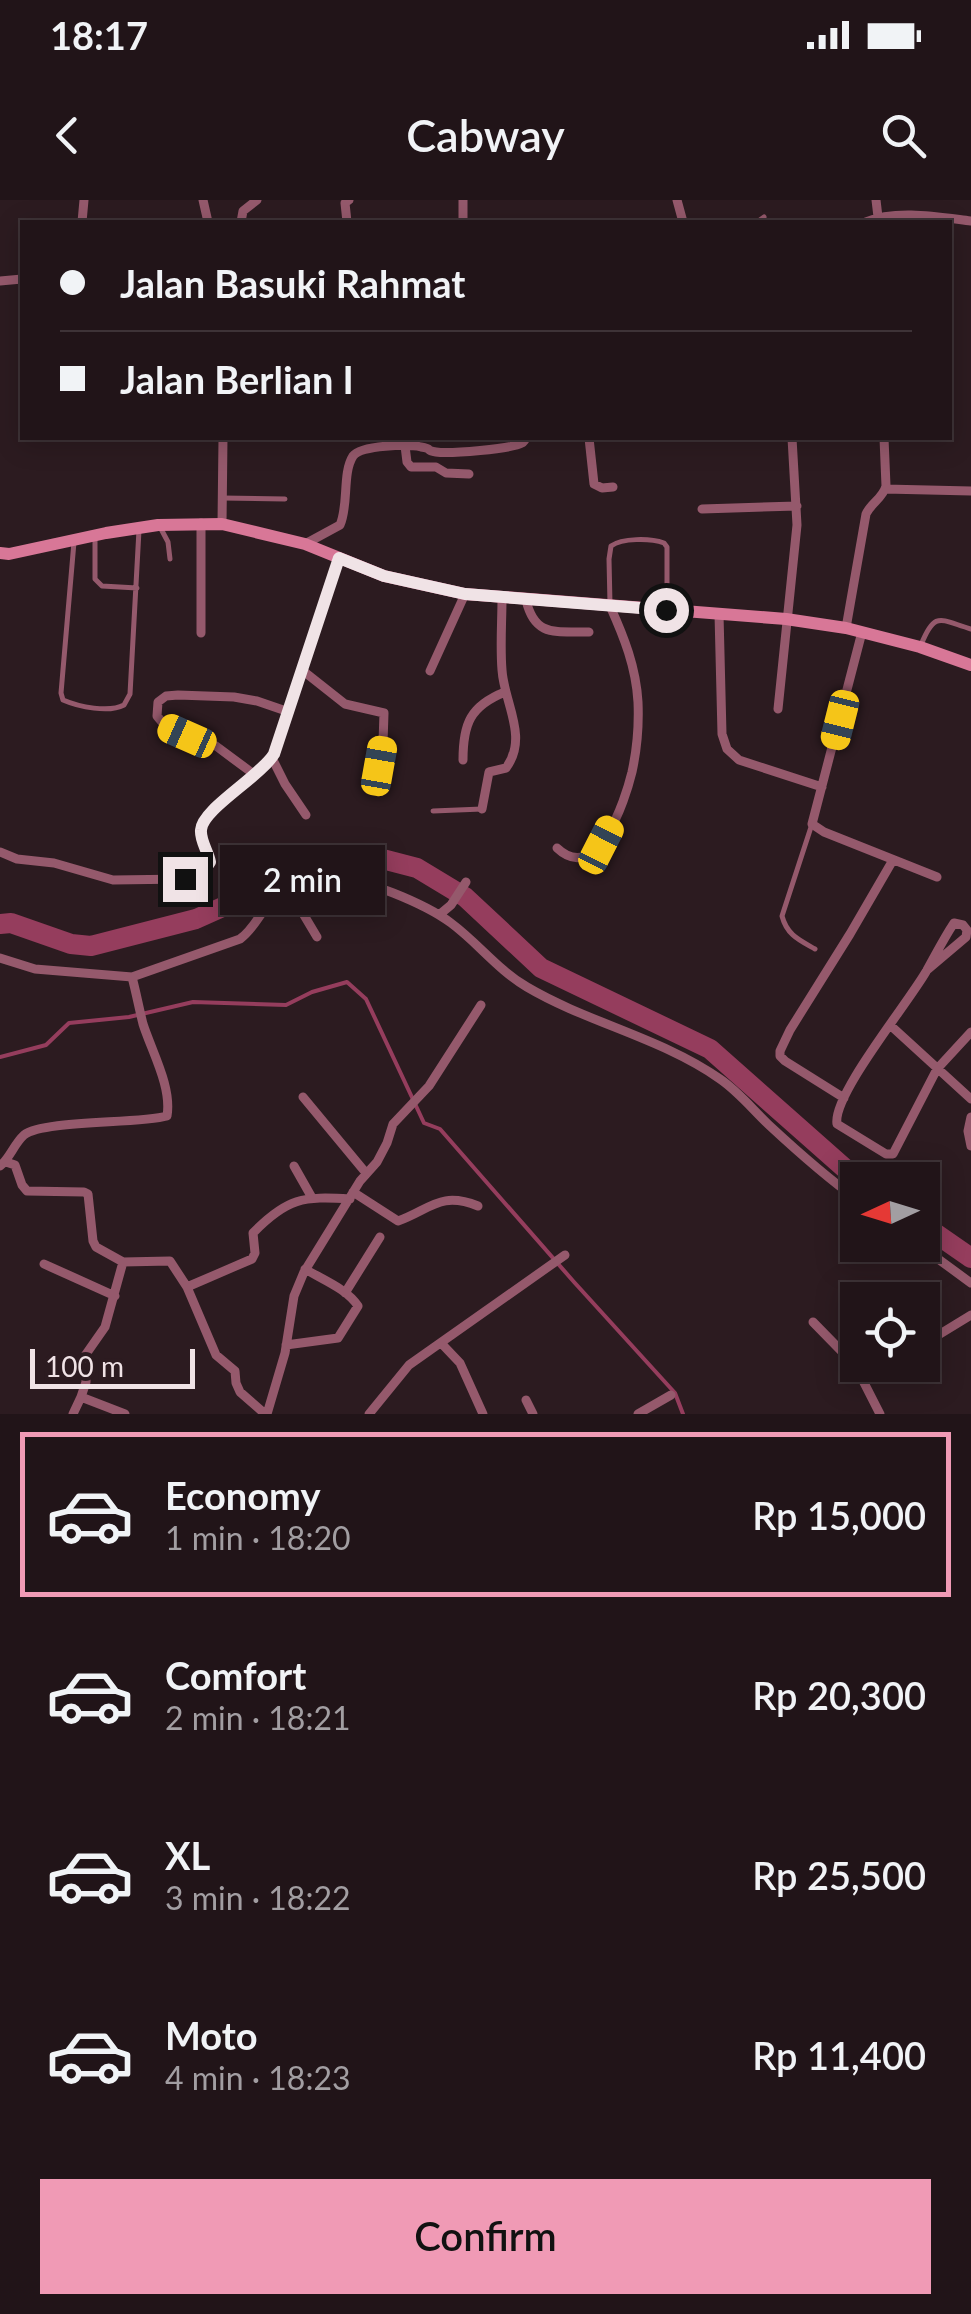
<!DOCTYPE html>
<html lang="en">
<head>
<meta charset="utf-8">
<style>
  body { margin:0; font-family:Lato,sans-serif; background:#2d2125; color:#f1f3f6; height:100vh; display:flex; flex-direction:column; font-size:38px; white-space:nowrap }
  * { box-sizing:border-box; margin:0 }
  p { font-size:32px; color:#a29ea2 }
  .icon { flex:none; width:55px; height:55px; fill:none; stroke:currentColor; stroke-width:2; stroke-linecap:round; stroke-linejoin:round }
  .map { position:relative; height:1214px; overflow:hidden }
  .side { display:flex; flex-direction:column; background:#211418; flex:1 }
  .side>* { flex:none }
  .hud { position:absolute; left:20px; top:20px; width:932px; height:220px; border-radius:0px; box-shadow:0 5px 25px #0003,0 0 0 2px #3e3337; display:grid; align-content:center; height:220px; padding:0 40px; background:#211418 }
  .needle { width:65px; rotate:266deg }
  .buttons { position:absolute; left:840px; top:962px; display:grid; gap:20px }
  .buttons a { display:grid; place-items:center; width:100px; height:100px; border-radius:0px; background:#211418; box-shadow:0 5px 25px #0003,0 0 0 2px #3e3337; font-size:50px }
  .scale { position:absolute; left:30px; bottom:25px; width:165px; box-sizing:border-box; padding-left:10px; border:5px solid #f0e3e6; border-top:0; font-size:28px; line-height:35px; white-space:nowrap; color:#f0e3e6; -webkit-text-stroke:8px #2c1b20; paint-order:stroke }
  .end { position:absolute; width:45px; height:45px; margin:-22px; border:12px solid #f0e3e6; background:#111; box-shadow:0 0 0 5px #111 }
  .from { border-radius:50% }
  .bubble { position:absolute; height:70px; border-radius:0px; background:#211418; box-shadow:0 5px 25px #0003,0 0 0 2px #3e3337; font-size:32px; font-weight:600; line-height:70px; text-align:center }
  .car { position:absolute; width:30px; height:60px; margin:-30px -15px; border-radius:12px; box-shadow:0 0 8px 2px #0007; background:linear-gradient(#f5c518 24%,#345 0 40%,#f5c518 0 76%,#345 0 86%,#f5c518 0) }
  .hud b { display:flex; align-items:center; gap:35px; height:95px; font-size:38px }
  .hud b+b { border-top:2px solid #3e3337 }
  .hud i { width:25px; height:25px; background:#f1f3f6 }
  ul { padding:18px 0 0; list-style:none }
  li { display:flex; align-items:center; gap:30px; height:165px; margin:0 20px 15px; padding:0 20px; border:5px solid transparent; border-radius:0px }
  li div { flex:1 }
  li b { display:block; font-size:38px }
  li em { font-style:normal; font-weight:600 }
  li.selected { border-color:#f09ab5 }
  li>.icon { width:90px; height:90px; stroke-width:1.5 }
  .primary-button { display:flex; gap:20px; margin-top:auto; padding:20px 40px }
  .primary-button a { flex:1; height:115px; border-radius:0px; background:#f09ab5; color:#111; font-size:40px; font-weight:600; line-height:115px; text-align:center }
  .status { display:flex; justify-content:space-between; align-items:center; height:70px; padding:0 50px; background:#211418; direction:ltr }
  .status svg { height:28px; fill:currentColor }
  header { display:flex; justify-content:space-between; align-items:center; height:130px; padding:0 40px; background:#211418; font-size:45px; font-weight:600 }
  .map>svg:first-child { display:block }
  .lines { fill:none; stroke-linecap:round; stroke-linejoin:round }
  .stream { stroke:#953d5d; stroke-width:4 }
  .river { stroke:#953d5d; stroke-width:20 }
  .lane { stroke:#95596c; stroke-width:5 }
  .street { stroke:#95596c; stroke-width:9 }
  .secondary { stroke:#d87797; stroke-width:12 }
  .route { stroke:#f0e3e6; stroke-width:12 }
</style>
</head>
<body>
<div class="status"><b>18:17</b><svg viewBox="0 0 49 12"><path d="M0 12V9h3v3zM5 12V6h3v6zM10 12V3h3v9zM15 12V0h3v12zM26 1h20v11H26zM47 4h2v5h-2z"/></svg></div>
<header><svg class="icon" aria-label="back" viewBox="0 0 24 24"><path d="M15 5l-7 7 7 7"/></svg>Cabway<svg class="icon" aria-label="search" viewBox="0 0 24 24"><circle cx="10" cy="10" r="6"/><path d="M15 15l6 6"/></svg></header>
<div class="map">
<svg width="971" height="1214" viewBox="0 0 971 1214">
  <rect width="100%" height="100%" fill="#2c1b20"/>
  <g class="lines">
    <path class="stream" d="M 0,857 L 46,845 L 69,823 L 129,817 L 193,802 L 286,805 L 312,792 L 347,782 L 366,799 L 424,923 L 440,929 L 574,1082 L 675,1193 L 683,1214"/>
    <path class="river" d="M 0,724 L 11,723 L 71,744 L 91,746 L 196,719 L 325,661 L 367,655 L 417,668 L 465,697 L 541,768 L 710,849 L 858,980
      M 922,1024 L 971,1058"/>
    <path class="lane" d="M 757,22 L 764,17
      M 222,298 L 285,299
      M 160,327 L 168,342 L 170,359
      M 95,336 L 95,379 L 102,386 L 137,388
      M 74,342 L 61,493 L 63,500 C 79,507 109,513 124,505 L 130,494 L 139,330
      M 610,404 L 609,359 L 611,346 C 622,338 650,338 664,343 L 667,347 L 667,407
      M 921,445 C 935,410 940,420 971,429
      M 433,611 L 482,609
      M 812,624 L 782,716 C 787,735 799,740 815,749"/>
    <path class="street" d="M 203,0 L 208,22
      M 463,0 L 463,22
      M 677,0 L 683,22
      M 876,0 L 878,17
      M 82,22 L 84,0
      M 241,22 L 243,11 L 257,0
      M 347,22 L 345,3 L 349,0
      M 866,22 C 896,9 939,17 971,21
      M 0,81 L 22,79
      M 589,238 L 594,284 L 602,288 L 613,287
      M 405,246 L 407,262 L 411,267 L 436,267 L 446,273 L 469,274
      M 885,289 L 971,291
      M 702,309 L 797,306
      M 222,324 L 223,238
      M 305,344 L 340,325 C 349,305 342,273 353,256 C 361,245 409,244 421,247 C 434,249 424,250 436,252 C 449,254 512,249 522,243 C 524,242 525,239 527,238
      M 526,400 C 535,438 556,431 589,432
      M 719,414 L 722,534 L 727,549 L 739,560 L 822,587
      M 846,428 L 866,314 C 871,303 883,298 886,286 L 884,238
      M 862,432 L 812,624 L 824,632 L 937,677
      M 201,433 L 201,323
      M 302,470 L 345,504 L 384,513 L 383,543 L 375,589
      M 430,471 L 465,394
      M 778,509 L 797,325 L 792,238
      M 272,558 L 285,584 L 306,615
      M 463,560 C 463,524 470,506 505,492
      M 255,575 L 216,546 L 167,528 L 157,516 L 158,502 L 166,496 L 178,495 L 234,497 L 257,501 L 289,512
      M 482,609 L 489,572 L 506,568 C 529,537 504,503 502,470 C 500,446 502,422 502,398
      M 557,648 C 597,686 625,601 632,572 C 637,549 639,525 638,502 C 636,467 624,437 610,406
      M 0,652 L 17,659 L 54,663 L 113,680 L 185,679 L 201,674 L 210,662 C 208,651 200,641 201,630 C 202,609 260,577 274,554 L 339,358
      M 289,690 L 317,737
      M 439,715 L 451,705 L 466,682
      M 0,758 L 35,769 L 132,777 L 240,739 C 251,731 256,721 264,710 C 279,690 307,680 331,678 C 361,676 427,705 451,723 C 478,743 498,770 527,787 C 588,823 662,838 720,879 C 739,892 753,910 770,926 C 798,952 826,977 858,1000
      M 927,770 L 966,737 L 967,730 L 963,725 L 954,723 C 944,738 936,754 927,770 C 910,801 832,895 837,924 L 886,954 L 893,954 L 937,869 L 971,832
      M 890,825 L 971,899
      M 303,897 L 366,973
      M 844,898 L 785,861 L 780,856 L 780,851 L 790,830 L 850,734 L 893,660
      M 971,917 L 968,931 L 971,946
      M 6,962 L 15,965 L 22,985 L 27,991 L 84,992 L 88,994 L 93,1041 L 96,1047 L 123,1062 L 105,1127 L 77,1167 L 78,1172 L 86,1176 L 86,1182 L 81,1197 L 125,1214
      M 0,966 C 10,958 14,944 24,935 C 43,920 138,924 167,916 C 172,887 152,852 143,824 C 139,808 136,792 132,777
      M 294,966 L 311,996
      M 353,992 L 398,1021 C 431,1009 440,991 478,1006
      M 919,1045 L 971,1083
      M 123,1062 L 170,1061 L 187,1087 L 216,1155 L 235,1171 L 236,1183 L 240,1192 L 265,1214
      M 44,1064 L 115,1096
      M 187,1087 L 252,1059 L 255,1053 L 253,1033 C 287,998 303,996 350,999
      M 345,1093 L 380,1037
      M 813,1122 L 855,1165 L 880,1214
      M 441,1143 L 460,1163 L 483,1214
      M 286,1145 L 338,1138 L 358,1106 C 347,1089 323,1080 305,1069
      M 922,1145 L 971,1115
      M 526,1200 L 533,1214
      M 73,1214 L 81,1197
      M 267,1214 L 285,1153 L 294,1096 L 304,1072 L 360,981 L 377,962 L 387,943 L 393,924 L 429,886 L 481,805
      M 369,1214 L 409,1165 L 565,1055
      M 638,1214 L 671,1195"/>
    <path class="secondary" d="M 0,353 L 9,354 L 106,333 L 158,325 L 222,324 L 305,344 L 384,376 L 465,394 L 786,419 L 846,428 L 920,447 L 971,465"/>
  </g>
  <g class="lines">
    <path class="route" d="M 185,679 L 202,674 L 210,662 C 208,651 200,641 201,630 C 202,609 260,577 274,554 L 339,358 L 384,376 L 465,394 L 666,410"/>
  </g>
</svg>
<div class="buttons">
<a><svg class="needle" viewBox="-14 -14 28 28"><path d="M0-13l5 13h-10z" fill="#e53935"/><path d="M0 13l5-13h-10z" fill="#a29ea2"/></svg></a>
<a><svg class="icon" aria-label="locate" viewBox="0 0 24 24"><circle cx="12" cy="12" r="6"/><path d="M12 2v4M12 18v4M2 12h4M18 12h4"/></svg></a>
</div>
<div class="scale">100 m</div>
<i class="end from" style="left:666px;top:410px"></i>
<i class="end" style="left:185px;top:679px"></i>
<div class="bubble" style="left:220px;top:645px;width:165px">2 min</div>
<i class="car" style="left:840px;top:520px;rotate:194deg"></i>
<i class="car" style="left:187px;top:536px;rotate:294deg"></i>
<i class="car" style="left:379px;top:566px;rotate:10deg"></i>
<i class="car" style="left:601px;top:645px;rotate:27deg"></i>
<div class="hud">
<b><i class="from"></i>Jalan Basuki Rahmat</b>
<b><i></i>Jalan Berlian I</b>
</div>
</div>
<section class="side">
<ul>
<li class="selected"><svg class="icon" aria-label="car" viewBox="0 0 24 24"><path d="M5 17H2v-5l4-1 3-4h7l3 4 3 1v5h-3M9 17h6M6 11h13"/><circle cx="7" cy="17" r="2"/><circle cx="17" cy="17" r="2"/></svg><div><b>Economy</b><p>1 min · 18:20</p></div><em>Rp 15,000</em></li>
<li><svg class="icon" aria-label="car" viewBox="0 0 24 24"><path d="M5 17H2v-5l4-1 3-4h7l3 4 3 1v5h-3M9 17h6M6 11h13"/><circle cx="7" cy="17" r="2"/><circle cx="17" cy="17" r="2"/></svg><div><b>Comfort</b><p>2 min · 18:21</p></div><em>Rp 20,300</em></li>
<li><svg class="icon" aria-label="car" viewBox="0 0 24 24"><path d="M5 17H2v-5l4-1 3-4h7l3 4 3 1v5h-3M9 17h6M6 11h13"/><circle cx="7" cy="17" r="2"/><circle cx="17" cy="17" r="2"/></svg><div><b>XL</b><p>3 min · 18:22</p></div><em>Rp 25,500</em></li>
<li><svg class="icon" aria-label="car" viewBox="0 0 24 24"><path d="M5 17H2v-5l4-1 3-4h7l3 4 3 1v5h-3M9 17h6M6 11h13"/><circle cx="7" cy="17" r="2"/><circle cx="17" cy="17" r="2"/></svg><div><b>Moto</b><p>4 min · 18:23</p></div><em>Rp 11,400</em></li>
</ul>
<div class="primary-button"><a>Confirm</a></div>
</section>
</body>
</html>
